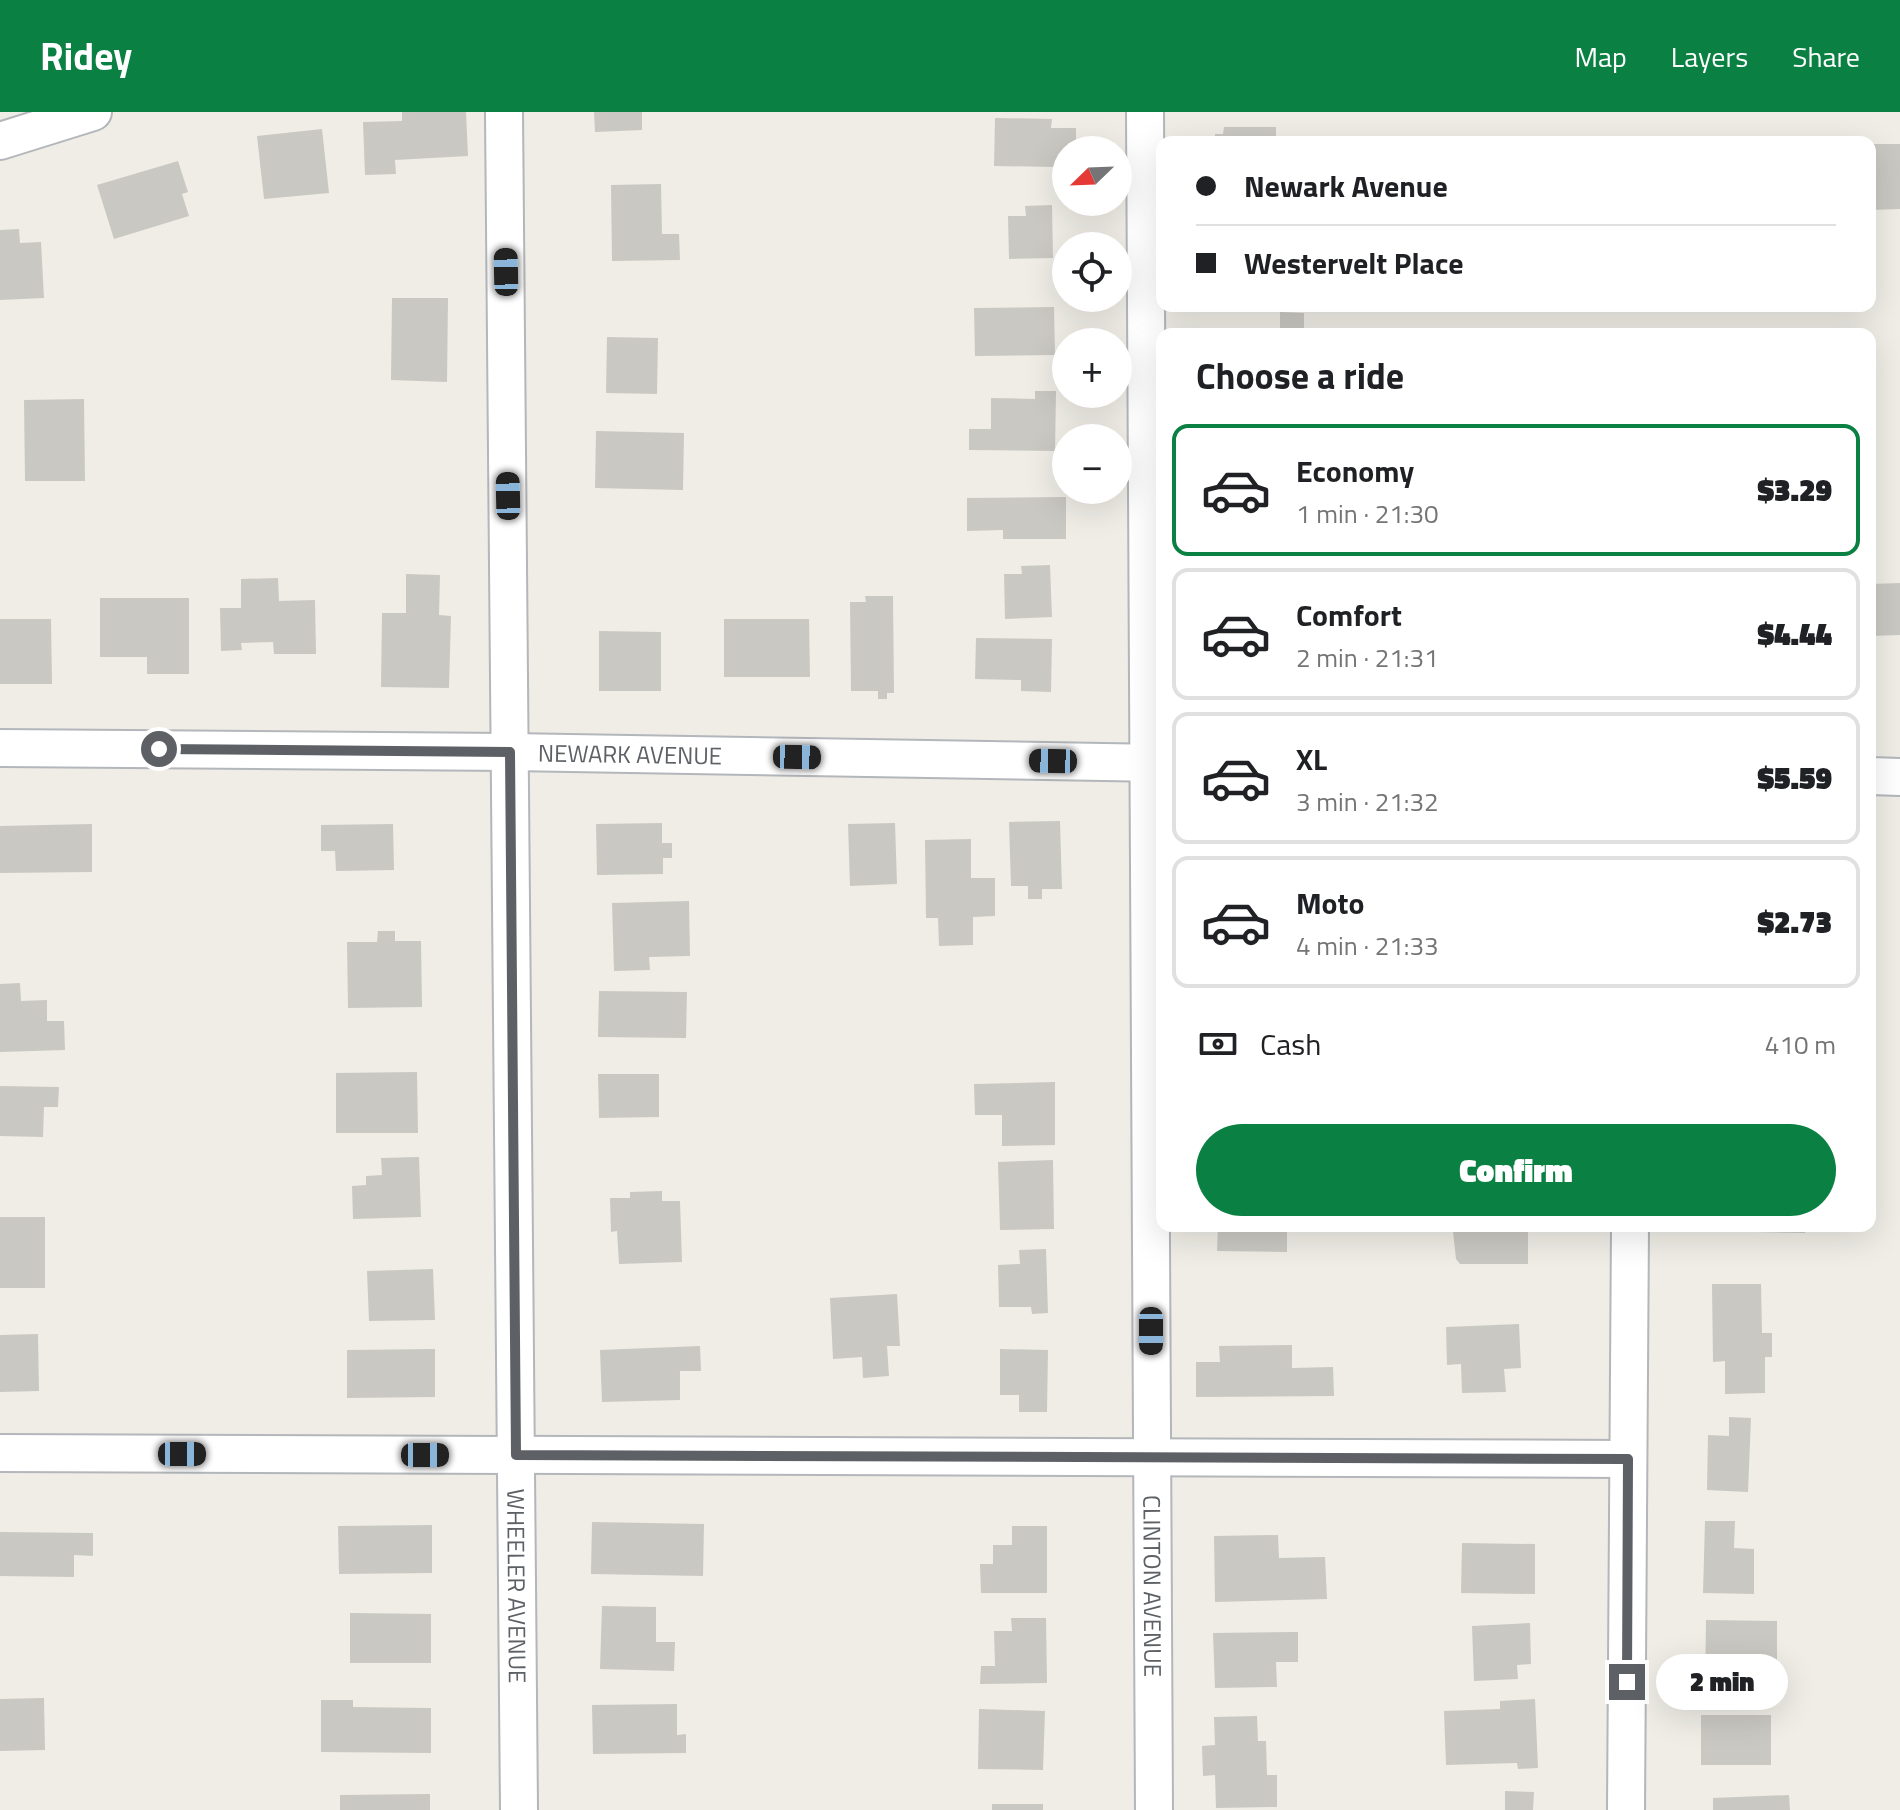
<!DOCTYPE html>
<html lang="en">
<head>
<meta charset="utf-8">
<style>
  body { margin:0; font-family:"Titillium Web",sans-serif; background:#f2f2f2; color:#202124; height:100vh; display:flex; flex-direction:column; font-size:30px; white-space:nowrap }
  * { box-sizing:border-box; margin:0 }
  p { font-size:26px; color:#757577 }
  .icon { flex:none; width:44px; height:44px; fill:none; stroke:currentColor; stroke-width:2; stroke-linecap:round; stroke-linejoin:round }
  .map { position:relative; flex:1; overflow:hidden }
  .panel { position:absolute; left:1156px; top:216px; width:720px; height:904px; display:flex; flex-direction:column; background:#fff; border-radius:16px; box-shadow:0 8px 32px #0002 }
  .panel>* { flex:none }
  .top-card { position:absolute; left:1156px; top:24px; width:720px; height:176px; border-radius:16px; box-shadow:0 8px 32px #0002; display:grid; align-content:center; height:176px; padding:0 40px; background:#fff }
  .needle { width:52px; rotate:247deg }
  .buttons { position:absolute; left:1052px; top:24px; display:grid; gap:16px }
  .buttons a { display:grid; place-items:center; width:80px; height:80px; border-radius:50%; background:#fff; box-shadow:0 8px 32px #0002; font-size:40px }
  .end { position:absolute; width:36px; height:36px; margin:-18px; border:10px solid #5d6165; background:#fff; box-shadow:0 0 0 4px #fff }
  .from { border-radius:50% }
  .bubble { position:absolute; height:56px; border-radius:28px; background:#fff; box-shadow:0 8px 32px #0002; font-size:26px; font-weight:800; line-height:56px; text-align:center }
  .car { position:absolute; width:24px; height:48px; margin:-24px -12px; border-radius:10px; box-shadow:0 0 6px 2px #0007; background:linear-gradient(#222 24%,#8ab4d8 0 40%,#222 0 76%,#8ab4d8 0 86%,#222 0) }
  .top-card b { display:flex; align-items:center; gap:28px; height:76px; font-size:30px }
  .top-card b+b { border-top:2px solid #e0e0e0 }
  .top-card i { width:20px; height:20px; background:#202124 }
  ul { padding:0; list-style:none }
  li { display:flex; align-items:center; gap:24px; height:132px; margin:0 16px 12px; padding:0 24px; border:4px solid #e0e0e0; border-radius:16px }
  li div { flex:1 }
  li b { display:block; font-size:30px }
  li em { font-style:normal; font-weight:800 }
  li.selected { border-color:#0b8043 }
  li>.icon { width:72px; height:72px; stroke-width:1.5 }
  h2 { padding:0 40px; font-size:36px; line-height:96px }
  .pay { display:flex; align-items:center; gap:20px; height:88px; padding:0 40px; font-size:30px }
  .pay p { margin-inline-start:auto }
  .action { display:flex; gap:16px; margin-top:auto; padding:16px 40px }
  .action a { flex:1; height:92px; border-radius:48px; background:#0b8043; color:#fff; font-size:32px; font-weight:800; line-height:92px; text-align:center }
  header { display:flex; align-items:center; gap:48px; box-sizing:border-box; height:112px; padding:0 40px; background:#0b8043; color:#fff }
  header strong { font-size:38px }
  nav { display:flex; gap:44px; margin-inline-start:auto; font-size:28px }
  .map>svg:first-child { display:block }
  .building { fill:#cac8c2 }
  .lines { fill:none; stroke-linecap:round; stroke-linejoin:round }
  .street-casing { stroke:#b3b6ba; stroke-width:40 }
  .street { stroke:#fff; stroke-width:36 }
  .route { stroke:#5d6165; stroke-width:10 }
  .labels { text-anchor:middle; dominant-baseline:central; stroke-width:6; stroke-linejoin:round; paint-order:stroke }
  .street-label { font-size:24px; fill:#5d6165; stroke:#fff }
</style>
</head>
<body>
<header>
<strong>Ridey</strong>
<nav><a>Map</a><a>Layers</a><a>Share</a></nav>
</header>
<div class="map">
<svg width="1900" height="1698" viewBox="0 0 1900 1698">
  <rect width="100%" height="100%" fill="#efede6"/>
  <path class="building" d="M 402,0 L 466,0 L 468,44 L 395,48 L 396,62 L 365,63 L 363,10 L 402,9 Z
    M 594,0 L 642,0 L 642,18 L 595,20 Z
    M 995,6 L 1052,7 L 1051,16 L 1076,16 L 1076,38 L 1066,38 L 1066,48 L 1057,48 L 1057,55 L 994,54 Z
    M 1224,15 L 1276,15 L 1276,30 L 1215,30 L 1215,22 L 1223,22 Z
    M 322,17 L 329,81 L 264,87 L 257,24 Z
    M 1870,32 L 1900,32 L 1900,97 L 1870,98 Z
    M 178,49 L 188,80 L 182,82 L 189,104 L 114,127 L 97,73 Z
    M 661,72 L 662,122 L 679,122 L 680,148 L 612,149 L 611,73 Z
    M 1052,93 L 1053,146 L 1009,147 L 1008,104 L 1026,104 L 1025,94 Z
    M 19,117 L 20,131 L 41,130 L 44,186 L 0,188 L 0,118 Z
    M 392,186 L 448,186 L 447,270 L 391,268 Z
    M 1054,195 L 1055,243 L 975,244 L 974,196 Z
    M 1280,200 L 1304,201 L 1304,218 L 1338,218 L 1338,222 L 1280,222 Z
    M 607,225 L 658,226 L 657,282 L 606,281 Z
    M 1035,279 L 1056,279 L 1055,339 L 969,338 L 969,317 L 991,317 L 991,286 L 1035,287 Z
    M 84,287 L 85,369 L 25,369 L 24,288 Z
    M 596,319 L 684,321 L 683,378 L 595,376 Z
    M 1066,385 L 1066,427 L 1003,427 L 1003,418 L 967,419 L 967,386 Z
    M 1050,453 L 1052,505 L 1005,507 L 1004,462 L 1022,462 L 1021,454 Z
    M 406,462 L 440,463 L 439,503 L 451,504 L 449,576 L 381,575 L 382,501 L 406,501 Z
    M 278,466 L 279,489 L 315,488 L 316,542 L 274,542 L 273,530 L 241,531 L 242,538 L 221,539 L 220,496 L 241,496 L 241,467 Z
    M 1900,471 L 1900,523 L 1870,524 L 1870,472 Z
    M 865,484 L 893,484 L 894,581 L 887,581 L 887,587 L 878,587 L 878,579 L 851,579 L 850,490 L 866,490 Z
    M 100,486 L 189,486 L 189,562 L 147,562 L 147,545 L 100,545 Z
    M 0,507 L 51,507 L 52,572 L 0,572 Z
    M 724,507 L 809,507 L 810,565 L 724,565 Z
    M 599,519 L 661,520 L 661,579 L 599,579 Z
    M 976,526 L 1052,527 L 1051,580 L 1021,579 L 1021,568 L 975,567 Z
    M 1060,709 L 1062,777 L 1042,777 L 1042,787 L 1028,787 L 1028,774 L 1011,774 L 1009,710 Z
    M 662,711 L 662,731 L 672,731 L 672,746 L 663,746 L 663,762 L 597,763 L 596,712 Z
    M 895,711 L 897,772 L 850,774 L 848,712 Z
    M 92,712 L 92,760 L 0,761 L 0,714 Z
    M 393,712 L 394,758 L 336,759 L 335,739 L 321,739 L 321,713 Z
    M 971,727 L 971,766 L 995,766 L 995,804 L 973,805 L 973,833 L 939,834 L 938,806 L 926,806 L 925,728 Z
    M 689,789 L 690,844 L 649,845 L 650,858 L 614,859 L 612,791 Z
    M 378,819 L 395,819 L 395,829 L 421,829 L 422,895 L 348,896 L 347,830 L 377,830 Z
    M 20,871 L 21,889 L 47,888 L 47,909 L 64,909 L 65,938 L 0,940 L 0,872 Z
    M 599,879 L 687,880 L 686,926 L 598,925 Z
    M 417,960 L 418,1021 L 336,1021 L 336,961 Z
    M 598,962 L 659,962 L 659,1005 L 599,1006 Z
    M 1055,970 L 1055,1033 L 1002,1034 L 1002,1003 L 975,1003 L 974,972 Z
    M 0,974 L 59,975 L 58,995 L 44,995 L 43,1025 L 0,1024 Z
    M 419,1045 L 421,1105 L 353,1107 L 352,1074 L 366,1073 L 366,1064 L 382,1063 L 381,1046 Z
    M 1053,1048 L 1054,1117 L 1000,1118 L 998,1050 Z
    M 662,1079 L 662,1089 L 680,1089 L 682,1150 L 619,1152 L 617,1119 L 611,1120 L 610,1086 L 630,1086 L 630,1080 Z
    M 0,1105 L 45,1105 L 45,1176 L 0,1176 Z
    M 1218,1114 L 1287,1114 L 1287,1140 L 1217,1139 Z
    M 1480,1114 L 1528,1114 L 1528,1152 L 1460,1152 L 1456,1147 L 1453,1119 L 1458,1115 Z
    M 1712,1114 L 1805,1114 L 1805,1121 L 1712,1119 Z
    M 1046,1137 L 1048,1201 L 1032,1202 L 1031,1195 L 999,1195 L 998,1153 L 1020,1152 L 1019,1138 Z
    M 433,1157 L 435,1208 L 369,1209 L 367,1159 Z
    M 1712,1172 L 1761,1172 L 1762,1221 L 1772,1221 L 1772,1245 L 1765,1245 L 1765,1281 L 1725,1282 L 1725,1249 L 1713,1250 Z
    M 897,1182 L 900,1234 L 887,1234 L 889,1264 L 863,1266 L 862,1245 L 833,1247 L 830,1186 Z
    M 1519,1212 L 1521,1256 L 1504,1257 L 1506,1280 L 1462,1281 L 1461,1252 L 1447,1253 L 1446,1215 Z
    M 38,1222 L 39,1279 L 0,1280 L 0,1223 Z
    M 1292,1233 L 1292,1256 L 1333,1255 L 1334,1284 L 1196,1285 L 1196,1250 L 1220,1250 L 1219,1234 Z
    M 700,1234 L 701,1259 L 680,1259 L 680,1288 L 602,1290 L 600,1238 Z
    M 435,1237 L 435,1285 L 347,1286 L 347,1238 Z
    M 1000,1237 L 1048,1238 L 1047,1300 L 1019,1300 L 1019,1283 L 1000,1283 Z
    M 1729,1305 L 1751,1306 L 1748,1380 L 1707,1378 L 1708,1323 L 1729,1324 Z
    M 1705,1409 L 1735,1409 L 1734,1436 L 1754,1437 L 1754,1482 L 1703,1481 Z
    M 592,1410 L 704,1412 L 703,1464 L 591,1462 Z
    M 432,1413 L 432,1461 L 339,1462 L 338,1414 Z
    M 1012,1414 L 1047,1414 L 1047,1481 L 981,1481 L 980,1452 L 993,1452 L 993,1433 L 1012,1433 Z
    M 0,1420 L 93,1421 L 93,1444 L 74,1443 L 74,1465 L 0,1464 Z
    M 1278,1423 L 1279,1446 L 1325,1445 L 1327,1487 L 1215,1490 L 1214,1424 Z
    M 1462,1431 L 1535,1432 L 1535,1482 L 1461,1481 Z
    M 602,1494 L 656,1495 L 656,1530 L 675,1530 L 674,1559 L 600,1557 Z
    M 350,1501 L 431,1502 L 431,1551 L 350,1551 Z
    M 1011,1506 L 1046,1506 L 1047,1571 L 980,1572 L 981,1554 L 995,1554 L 994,1519 L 1012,1519 Z
    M 1706,1508 L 1777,1509 L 1777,1576 L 1705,1576 Z
    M 1530,1511 L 1531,1552 L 1517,1553 L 1518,1567 L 1474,1569 L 1472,1514 Z
    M 1298,1520 L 1298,1550 L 1276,1550 L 1277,1575 L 1215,1576 L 1213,1521 Z
    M 44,1586 L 45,1638 L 0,1639 L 0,1587 Z
    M 1535,1587 L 1538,1656 L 1518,1657 L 1517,1651 L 1446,1653 L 1444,1599 L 1500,1597 L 1500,1589 Z
    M 321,1588 L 353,1588 L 353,1595 L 431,1596 L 431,1641 L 321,1640 Z
    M 677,1592 L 677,1623 L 686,1622 L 686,1641 L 593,1642 L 592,1593 Z
    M 979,1597 L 1045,1599 L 1043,1658 L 978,1657 Z
    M 1701,1603 L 1771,1603 L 1771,1653 L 1701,1653 Z
    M 1257,1604 L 1258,1629 L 1266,1629 L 1267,1663 L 1277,1663 L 1277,1695 L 1216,1696 L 1215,1663 L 1203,1664 L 1202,1634 L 1215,1633 L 1214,1605 Z
    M 1505,1679 L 1534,1680 L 1533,1698 L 1505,1698 Z
    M 430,1682 L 430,1698 L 340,1698 L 340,1683 Z
    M 1789,1683 L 1790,1698 L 1713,1698 L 1713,1686 Z
    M 992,1692 L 1043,1692 L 1043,1698 L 992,1698 Z"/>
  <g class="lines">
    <defs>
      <g id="street">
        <path id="s1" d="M 504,0 L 519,1698"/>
        <path id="s2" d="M 1145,0 L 1154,1698"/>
        <path d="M 0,29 L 93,0"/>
        <path id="s3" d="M 0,636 L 510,640 L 1162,651"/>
        <path d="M 1870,664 L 1900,665"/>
        <path d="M 0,1341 L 1628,1347"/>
        <path d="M 1626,1698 L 1630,1114"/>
      </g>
    </defs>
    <use href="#street" class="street-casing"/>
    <use href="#street" class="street"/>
  </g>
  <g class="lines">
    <path class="route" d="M 159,637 L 510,640 L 516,1343 L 1628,1347 L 1627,1570"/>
  </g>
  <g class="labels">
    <g class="street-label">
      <text stroke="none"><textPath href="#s3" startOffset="630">NEWARK AVENUE</textPath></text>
      <text stroke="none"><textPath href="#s1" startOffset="1474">WHEELER AVENUE</textPath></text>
      <text stroke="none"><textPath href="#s2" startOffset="1474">CLINTON AVENUE</textPath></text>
    </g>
  </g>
</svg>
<div class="buttons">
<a><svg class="needle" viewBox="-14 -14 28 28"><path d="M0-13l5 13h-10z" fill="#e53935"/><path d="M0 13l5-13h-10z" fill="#757577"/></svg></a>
<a><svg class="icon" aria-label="locate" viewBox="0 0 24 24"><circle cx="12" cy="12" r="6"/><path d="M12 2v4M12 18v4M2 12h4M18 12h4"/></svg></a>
<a>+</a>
<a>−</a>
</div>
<i class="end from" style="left:159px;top:637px"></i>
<i class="end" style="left:1627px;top:1570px"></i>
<div class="bubble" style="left:1656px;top:1542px;width:132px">2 min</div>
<i class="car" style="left:506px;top:160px;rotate:359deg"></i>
<i class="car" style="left:508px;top:384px;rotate:359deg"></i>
<i class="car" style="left:797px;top:645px;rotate:91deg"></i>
<i class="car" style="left:1053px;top:649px;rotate:271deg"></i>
<i class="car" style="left:1151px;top:1219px;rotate:180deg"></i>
<i class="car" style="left:182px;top:1342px;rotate:90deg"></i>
<i class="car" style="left:425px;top:1343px;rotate:90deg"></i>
<div class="top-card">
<b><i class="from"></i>Newark Avenue</b>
<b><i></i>Westervelt Place</b>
</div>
<section class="panel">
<h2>Choose a ride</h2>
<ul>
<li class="selected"><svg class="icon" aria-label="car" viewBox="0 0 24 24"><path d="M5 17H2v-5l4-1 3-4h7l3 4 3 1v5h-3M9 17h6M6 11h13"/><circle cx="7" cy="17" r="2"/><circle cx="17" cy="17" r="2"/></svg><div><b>Economy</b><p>1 min · 21:30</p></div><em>$3.29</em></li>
<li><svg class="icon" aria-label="car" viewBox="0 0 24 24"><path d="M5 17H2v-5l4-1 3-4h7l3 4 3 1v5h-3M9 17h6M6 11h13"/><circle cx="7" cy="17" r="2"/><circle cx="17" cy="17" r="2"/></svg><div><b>Comfort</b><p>2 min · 21:31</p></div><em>$4.44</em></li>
<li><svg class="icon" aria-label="car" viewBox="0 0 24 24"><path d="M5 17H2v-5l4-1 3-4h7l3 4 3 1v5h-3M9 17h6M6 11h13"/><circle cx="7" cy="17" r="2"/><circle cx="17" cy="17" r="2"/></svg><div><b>XL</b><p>3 min · 21:32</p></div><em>$5.59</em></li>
<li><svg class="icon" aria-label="car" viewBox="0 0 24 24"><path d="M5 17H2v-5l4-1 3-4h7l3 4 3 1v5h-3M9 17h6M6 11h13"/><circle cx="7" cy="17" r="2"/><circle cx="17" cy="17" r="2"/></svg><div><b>Moto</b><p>4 min · 21:33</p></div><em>$2.73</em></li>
</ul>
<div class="pay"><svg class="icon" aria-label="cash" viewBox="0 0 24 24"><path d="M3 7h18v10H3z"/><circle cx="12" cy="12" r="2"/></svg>Cash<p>410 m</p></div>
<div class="action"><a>Confirm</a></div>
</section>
</div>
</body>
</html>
